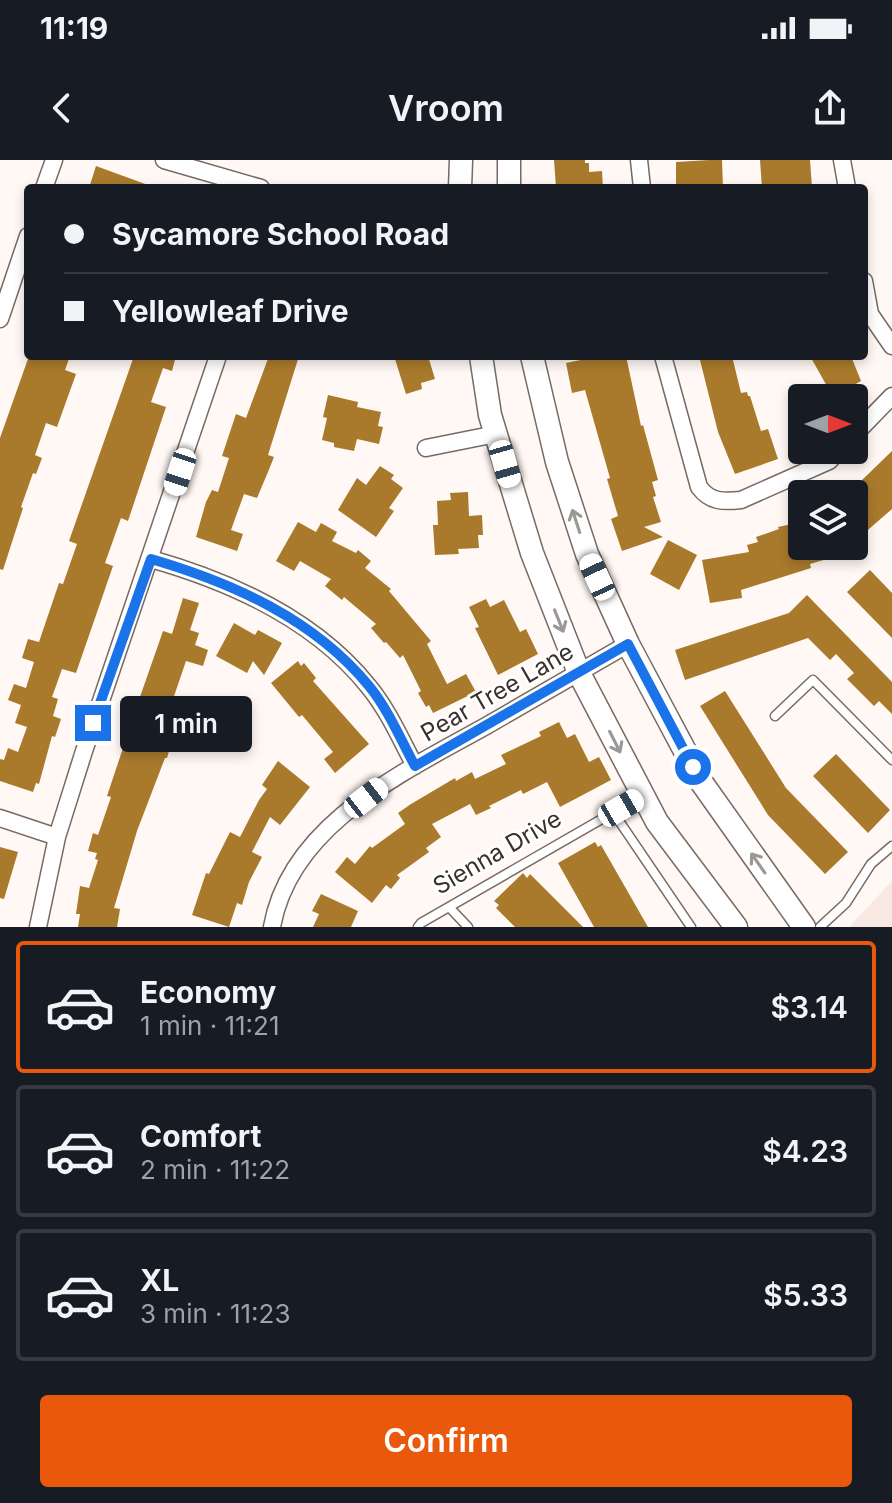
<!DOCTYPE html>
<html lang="en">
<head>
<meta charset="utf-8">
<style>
  body { margin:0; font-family:Inter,sans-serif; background:#20242c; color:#f1f3f6; height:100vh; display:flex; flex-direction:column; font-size:30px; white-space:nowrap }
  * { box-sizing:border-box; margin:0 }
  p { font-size:26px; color:#9ea1a6 }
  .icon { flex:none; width:44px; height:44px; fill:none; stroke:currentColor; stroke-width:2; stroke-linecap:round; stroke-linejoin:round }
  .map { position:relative; height:767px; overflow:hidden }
  .panel { display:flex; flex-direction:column; background:#171b24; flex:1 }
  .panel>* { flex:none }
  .guide { position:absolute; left:24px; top:24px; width:844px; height:176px; border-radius:8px; box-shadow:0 4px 12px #0003; display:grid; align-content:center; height:176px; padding:0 40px; background:#171b24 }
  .needle { width:52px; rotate:90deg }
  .fabs { position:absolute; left:788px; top:224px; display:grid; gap:16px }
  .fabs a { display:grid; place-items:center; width:80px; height:80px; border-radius:8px; background:#171b24; box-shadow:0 4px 12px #0003; font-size:40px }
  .end { position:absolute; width:36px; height:36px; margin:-18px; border:10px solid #1a73e8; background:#fff; box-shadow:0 0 0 4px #fff }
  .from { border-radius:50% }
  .bubble { position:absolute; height:56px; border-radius:8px; background:#171b24; box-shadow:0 4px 12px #0003; font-size:26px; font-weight:600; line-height:56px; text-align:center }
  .car { position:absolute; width:24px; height:48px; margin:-24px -12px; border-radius:10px; box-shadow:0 0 6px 2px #0007; background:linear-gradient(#fff 24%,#345 0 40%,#fff 0 76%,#345 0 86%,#fff 0) }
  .guide b { display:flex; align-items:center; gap:28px; height:76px; font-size:30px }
  .guide b+b { border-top:2px solid #363941 }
  .guide i { width:20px; height:20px; background:#f1f3f6 }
  ul { padding:14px 0 0; list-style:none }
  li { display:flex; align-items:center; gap:24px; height:132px; margin:0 16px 12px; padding:0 24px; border:4px solid #363941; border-radius:8px }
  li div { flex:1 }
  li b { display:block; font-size:30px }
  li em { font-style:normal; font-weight:600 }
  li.active { border-color:#ea580c }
  li>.icon { width:72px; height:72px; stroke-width:1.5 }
  .button { display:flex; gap:16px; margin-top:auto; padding:16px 40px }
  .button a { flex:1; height:92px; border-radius:8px; background:#ea580c; color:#fff; font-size:32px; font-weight:600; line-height:92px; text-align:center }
  .status { display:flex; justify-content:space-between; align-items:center; height:56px; padding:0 40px; background:#171b24; direction:ltr }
  .status svg { height:22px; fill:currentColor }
  header { display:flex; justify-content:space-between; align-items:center; height:104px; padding:0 40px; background:#171b24; font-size:36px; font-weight:600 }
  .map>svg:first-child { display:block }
  .built { fill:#f8e9e2 }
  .building { fill:#a97a2c }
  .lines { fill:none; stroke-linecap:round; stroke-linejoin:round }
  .service-casing { stroke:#786962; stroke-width:11 }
  .minor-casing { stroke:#786962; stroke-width:19 }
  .secondary-casing { stroke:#786962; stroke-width:25 }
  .service { stroke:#fff; stroke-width:8 }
  .minor { stroke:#fff; stroke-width:16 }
  .secondary { stroke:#fff; stroke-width:22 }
  .oneway { stroke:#9c9896 }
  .route { stroke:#1a73e8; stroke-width:10 }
  .labels { text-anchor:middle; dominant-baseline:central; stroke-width:6; stroke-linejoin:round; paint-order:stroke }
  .street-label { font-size:24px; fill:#38312e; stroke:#fff }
</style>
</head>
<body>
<div class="status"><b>11:19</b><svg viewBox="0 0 49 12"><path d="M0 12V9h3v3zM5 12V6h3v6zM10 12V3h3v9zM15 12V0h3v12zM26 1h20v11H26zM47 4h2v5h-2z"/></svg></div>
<header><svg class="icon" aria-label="back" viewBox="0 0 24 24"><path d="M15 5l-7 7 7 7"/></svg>Vroom<svg class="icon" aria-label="share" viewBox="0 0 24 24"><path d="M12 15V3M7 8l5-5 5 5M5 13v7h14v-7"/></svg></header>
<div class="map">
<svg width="892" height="767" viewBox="0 0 892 767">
  <rect width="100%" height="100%" fill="#fff8f4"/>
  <path class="built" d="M 892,721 L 892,767 L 851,767 L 850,766 Z"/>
  <path class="building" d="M 554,0 L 585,0 L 585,3 L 589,3 L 589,12 L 602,11 L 603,28 L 556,28 Z
    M 709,0 L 722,0 L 723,28 L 676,28 L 676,2 Z
    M 760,0 L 810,0 L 812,28 L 762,28 Z
    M 96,6 L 148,25 L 148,28 L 89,28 Z
    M 29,196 L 70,196 L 65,210 L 76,214 L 57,267 L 46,263 L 35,295 L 42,298 L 36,314 L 33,313 L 21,347 L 23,348 L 3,410 L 0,409 L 0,278 Z
    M 134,196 L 176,196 L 172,211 L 163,208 L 151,242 L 166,247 L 128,361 L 121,358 L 105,403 L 113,406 L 76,513 L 62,509 L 52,537 L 58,539 L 53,556 L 61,559 L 55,577 L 52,576 L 39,624 L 36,623 L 33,632 L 0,621 L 0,599 L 4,600 L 8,588 L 18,592 L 27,567 L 15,563 L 21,545 L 8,540 L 14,524 L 26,528 L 34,502 L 22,498 L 28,479 L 39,482 L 59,423 L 63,424 L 77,384 L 69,381 Z
    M 269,196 L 299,196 L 268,295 L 274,297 L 268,312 L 257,338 L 244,334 L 231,370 L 243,374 L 237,391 L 196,377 L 206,342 L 212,330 L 218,332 L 229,298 L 222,296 L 236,254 L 246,258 Z
    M 394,196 L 428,196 L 435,219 L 421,223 L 422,229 L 406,234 Z
    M 600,196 L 626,196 L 641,266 L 643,265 L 658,320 L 652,322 L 656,336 L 653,337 L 661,362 L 644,367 L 663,377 L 622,391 L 611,359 L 618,356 L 607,319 L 610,318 L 585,230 L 572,233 L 566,203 Z
    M 699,196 L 732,196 L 741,233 L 747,232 L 748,236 L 750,236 L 761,271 L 768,269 L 778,299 L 735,314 L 718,272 Z
    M 810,196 L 851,196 L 861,221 L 833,237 Z
    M 328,235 L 358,242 L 357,247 L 381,252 L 378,266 L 383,267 L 379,284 L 357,279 L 354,291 L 334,287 L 334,283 L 322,280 L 327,258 L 323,257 Z
    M 892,291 L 892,349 L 854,382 L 854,334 L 846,332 L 860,322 Z
    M 380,306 L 394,315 L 391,319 L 403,328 L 389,348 L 394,351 L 376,377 L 338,350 L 357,318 L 366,325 Z
    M 468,332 L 469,356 L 482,355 L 483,375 L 478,375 L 479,388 L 458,389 L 459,394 L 435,395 L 433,365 L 438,365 L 437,341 L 451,340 L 450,333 Z
    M 298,362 L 316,372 L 321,363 L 337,372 L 332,381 L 356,393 L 358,390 L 371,401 L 365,408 L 391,429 L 389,431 L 431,481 L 427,484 L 447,524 L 466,514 L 476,532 L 433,553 L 429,545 L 426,547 L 418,533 L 421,531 L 403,495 L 400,498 L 386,482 L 384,483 L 371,468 L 376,464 L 344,437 L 342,440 L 325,426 L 331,419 L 300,401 L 294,411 L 276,401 Z
    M 802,362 L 802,386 L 857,386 L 858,390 L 810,404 L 811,408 L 741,430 L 742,438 L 710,443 L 702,400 L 749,392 L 747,385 L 758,382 L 756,377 L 779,369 L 778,367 Z
    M 668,380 L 697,395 L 679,430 L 650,414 Z
    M 870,410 L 892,433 L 892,478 L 847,432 Z
    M 807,435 L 892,522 L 892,554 L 879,541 L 874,546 L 847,519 L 854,513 L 836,494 L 830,500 L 808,478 L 685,520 L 675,490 L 789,453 Z
    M 183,438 L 199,443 L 190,470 L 199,473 L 195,485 L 208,490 L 203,506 L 186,501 L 169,551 L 180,554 L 167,598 L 165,598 L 137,671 L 114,748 L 120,749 L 117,767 L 78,767 L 80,754 L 76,754 L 80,726 L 89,728 L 98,700 L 95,699 L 97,693 L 88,691 L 93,673 L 98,675 L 111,637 L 107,636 L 123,588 L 135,592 L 146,562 L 133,557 L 163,471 L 172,474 Z
    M 486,439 L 490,447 L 504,440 L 520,472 L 526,469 L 538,494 L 498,515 L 475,468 L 479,467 L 469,447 Z
    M 234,463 L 255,475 L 258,470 L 282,483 L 264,515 L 253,501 L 247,513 L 216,496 Z
    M 298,501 L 301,506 L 304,503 L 316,518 L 313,521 L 369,584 L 335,613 L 324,599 L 333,592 L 302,555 L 299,557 L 271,523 Z
    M 725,531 L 786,628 L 848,692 L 825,714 L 768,655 L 700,546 Z
    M 559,562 L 567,578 L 575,574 L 589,602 L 599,597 L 611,620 L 560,647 L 547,622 L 523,634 L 521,630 L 489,646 L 491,648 L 476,655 L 470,644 L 432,664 L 441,677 L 426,688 L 429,692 L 397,715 L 400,718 L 391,729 L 386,725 L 372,743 L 335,712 L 347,697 L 355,704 L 370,686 L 372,688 L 405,664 L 398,653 L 411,644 L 455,618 L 456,621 L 472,612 L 475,619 L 506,604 L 501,595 L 541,576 L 539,572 Z
    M 836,594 L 890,650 L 868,673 L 813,616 Z
    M 278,601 L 310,627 L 280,665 L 270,657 L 252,692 L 262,697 L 249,722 L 242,745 L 237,743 L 229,767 L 192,755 L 206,713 L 209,714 L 230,672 L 240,677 L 259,640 L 267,629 L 262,625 Z
    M 595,682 L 598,687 L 601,685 L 648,767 L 594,767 L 558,703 Z
    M 0,687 L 18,692 L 4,739 L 0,738 Z
    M 523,713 L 527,718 L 530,714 L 583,767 L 515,767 L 496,748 L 499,745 L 494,741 Z
    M 321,734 L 358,751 L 351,767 L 313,767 L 319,754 L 312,751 Z"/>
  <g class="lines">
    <defs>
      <path id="service" d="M 775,556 L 813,520 L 892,600
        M 613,652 L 691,767
        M 449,747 L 468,767
        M 418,767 L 421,763 L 621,648
        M 820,767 L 846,743 L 871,704 L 892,686"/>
      <path id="minor" d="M 164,0 L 261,28
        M 639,0 L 642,28
        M 842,0 L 847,28
        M 44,28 L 54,0
        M 864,121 L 870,154 L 892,186
        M 0,159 L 28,76
        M 663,196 L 699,327 C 710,342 723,342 741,340 L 829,301 L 839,290
        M 854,275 L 892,236
        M 426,288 L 496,274
        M 151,399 C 232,422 315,459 369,527 C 388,550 401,580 415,606
        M 621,648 L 643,636
        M 0,658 L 57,677
        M 38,767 L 57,677 L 84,591 L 218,196
        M 272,767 C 290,664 404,612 486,566 C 533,539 581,511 628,484"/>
      <path id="secondary" d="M 509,0 L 509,28
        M 460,28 L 461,0
        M 481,196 L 490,255 L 532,393 L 579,513 L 657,662 L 736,767
        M 532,196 L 557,302 L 587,394 L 628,484 L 702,623 L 804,767"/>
    </defs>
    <use href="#service" class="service-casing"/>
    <use href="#minor" class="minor-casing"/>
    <use href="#secondary" class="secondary-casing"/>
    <use href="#service" class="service"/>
    <use href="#minor" class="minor"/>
    <use href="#secondary" class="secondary"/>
  </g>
  <defs><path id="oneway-shaft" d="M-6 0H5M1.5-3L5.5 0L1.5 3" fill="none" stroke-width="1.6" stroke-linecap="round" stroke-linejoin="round" transform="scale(2)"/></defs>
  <g class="oneway">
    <use href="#oneway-shaft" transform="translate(576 361) rotate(-108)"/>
    <use href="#oneway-shaft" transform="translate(559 461) rotate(68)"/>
    <use href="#oneway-shaft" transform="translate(615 582) rotate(63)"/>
    <use href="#oneway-shaft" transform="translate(758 703) rotate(-125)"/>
  </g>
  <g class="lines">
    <path class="route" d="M 93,563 L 151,399 C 233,423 314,459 369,526 C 388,549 401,580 415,606 L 628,484 L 693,607"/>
  </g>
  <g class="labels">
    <g class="street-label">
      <text transform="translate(497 532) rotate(-30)">Pear Tree Lane</text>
      <text transform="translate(497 692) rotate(-30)">Sienna Drive</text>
    </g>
  </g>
</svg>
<div class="fabs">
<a><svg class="needle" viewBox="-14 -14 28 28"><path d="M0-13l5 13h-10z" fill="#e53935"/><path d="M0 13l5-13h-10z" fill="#9ea1a6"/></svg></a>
<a><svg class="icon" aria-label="layers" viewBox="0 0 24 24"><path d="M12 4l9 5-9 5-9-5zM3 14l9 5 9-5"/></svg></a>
</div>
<i class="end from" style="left:693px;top:607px"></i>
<i class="end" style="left:93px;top:563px"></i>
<div class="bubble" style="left:120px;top:536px;width:132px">1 min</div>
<i class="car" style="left:505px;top:304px;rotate:164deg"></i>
<i class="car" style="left:180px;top:312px;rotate:198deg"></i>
<i class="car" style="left:597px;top:417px;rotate:335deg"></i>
<i class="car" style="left:366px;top:638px;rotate:52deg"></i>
<i class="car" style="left:621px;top:648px;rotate:60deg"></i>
<div class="guide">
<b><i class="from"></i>Sycamore School Road</b>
<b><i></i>Yellowleaf Drive</b>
</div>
</div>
<section class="panel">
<ul>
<li class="active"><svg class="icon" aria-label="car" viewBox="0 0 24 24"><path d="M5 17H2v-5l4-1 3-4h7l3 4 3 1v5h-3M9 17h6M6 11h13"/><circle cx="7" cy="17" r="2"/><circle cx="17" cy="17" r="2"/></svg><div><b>Economy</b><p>1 min · 11:21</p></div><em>$3.14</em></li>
<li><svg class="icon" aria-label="car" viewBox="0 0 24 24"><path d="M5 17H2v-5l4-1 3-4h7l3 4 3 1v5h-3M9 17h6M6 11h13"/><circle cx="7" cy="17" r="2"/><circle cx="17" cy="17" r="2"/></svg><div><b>Comfort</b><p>2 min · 11:22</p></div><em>$4.23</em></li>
<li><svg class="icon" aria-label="car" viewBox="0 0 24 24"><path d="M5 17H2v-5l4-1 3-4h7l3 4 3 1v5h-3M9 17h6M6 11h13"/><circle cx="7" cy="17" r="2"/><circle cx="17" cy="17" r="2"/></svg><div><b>XL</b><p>3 min · 11:23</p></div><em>$5.33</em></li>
</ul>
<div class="button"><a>Confirm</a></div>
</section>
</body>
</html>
